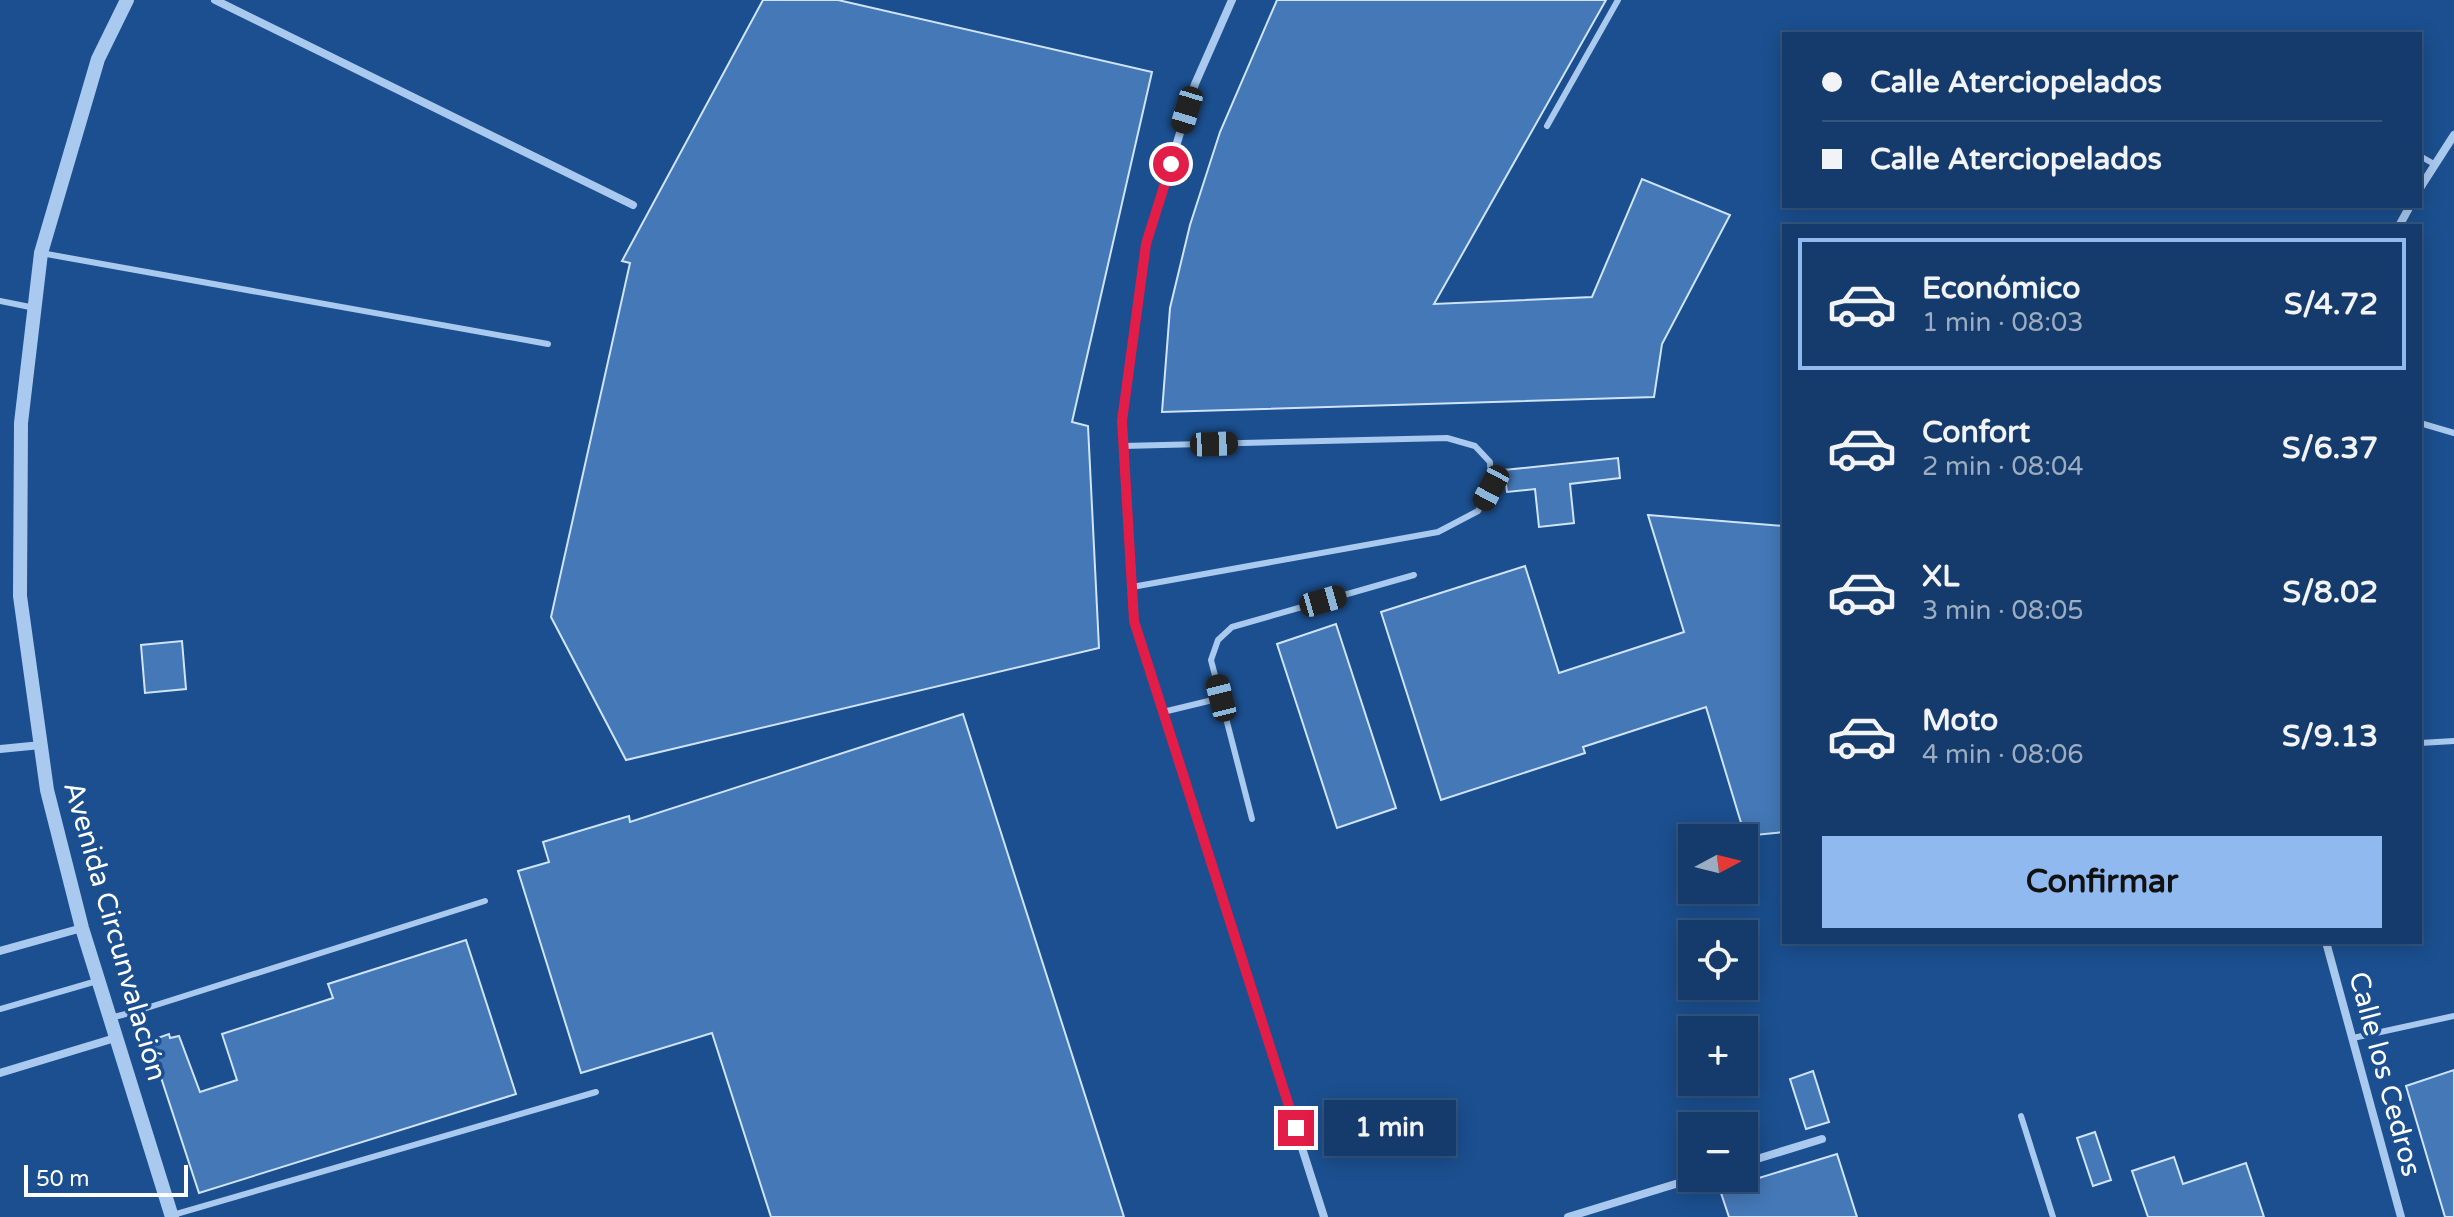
<!DOCTYPE html>
<html lang="es">
<head>
<meta charset="utf-8">
<style>
  body { margin:0; font-family:"Varela Round",sans-serif; background:#214673; color:#f1f3f6; height:100vh; display:flex; flex-direction:column; font-size:30px; white-space:nowrap }
  * { box-sizing:border-box; margin:0 }
  p { font-size:26px; color:#9dadc1 }
  .icon { flex:none; width:44px; height:44px; fill:none; stroke:currentColor; stroke-width:2; stroke-linecap:round; stroke-linejoin:round }
  .map { position:relative; flex:1; overflow:hidden }
  .sheet { position:absolute; left:1782px; top:224px; width:640px; height:720px; display:flex; flex-direction:column; background:#143b6b; border-radius:0px; box-shadow:0 4px 20px #0003,0 0 0 2px #33557e }
  .sheet>* { flex:none }
  .banner { position:absolute; left:1782px; top:32px; width:640px; height:176px; border-radius:0px; box-shadow:0 4px 20px #0003,0 0 0 2px #33557e; display:grid; align-content:center; height:176px; padding:0 40px; background:#143b6b }
  .needle { width:52px; rotate:83deg }
  .tools { position:absolute; left:1678px; top:824px; display:grid; gap:16px }
  .tools a { display:grid; place-items:center; width:80px; height:80px; border-radius:0px; background:#143b6b; box-shadow:0 4px 20px #0003,0 0 0 2px #33557e; font-size:40px }
  .scale { position:absolute; left:24px; bottom:20px; width:164px; box-sizing:border-box; padding-left:8px; border:4px solid #fff; border-top:0; font-size:22px; line-height:28px; white-space:nowrap; color:#fff; -webkit-text-stroke:6px #1b4f8f; paint-order:stroke }
  .end { position:absolute; width:36px; height:36px; margin:-18px; border:10px solid #e11d48; background:#fff; box-shadow:0 0 0 4px #fff }
  .from { border-radius:50% }
  .bubble { position:absolute; height:56px; border-radius:0px; background:#143b6b; box-shadow:0 4px 20px #0003,0 0 0 2px #33557e; font-size:26px; font-weight:800; line-height:56px; text-align:center }
  .car { position:absolute; width:24px; height:48px; margin:-24px -12px; border-radius:10px; box-shadow:0 0 6px 2px #0007; background:linear-gradient(#222 24%,#8ab4d8 0 40%,#222 0 76%,#8ab4d8 0 86%,#222 0) }
  .banner b { display:flex; align-items:center; gap:28px; height:76px; font-size:30px }
  .banner b+b { border-top:2px solid #33557e }
  .banner i { width:20px; height:20px; background:#f1f3f6 }
  ul { padding:14px 0 0; list-style:none }
  li { display:flex; align-items:center; gap:24px; height:132px; margin:0 16px 12px; padding:0 24px; border:4px solid transparent; border-radius:0px }
  li div { flex:1 }
  li b { display:block; font-size:30px }
  li em { font-style:normal; font-weight:800 }
  li.selected { border-color:#90b9f0 }
  li>.icon { width:72px; height:72px; stroke-width:1.5 }
  .cta { display:flex; gap:16px; margin-top:auto; padding:16px 40px }
  .cta a { flex:1; height:92px; border-radius:0px; background:#90b9f0; color:#111; font-size:32px; font-weight:800; line-height:92px; text-align:center }
  .map>svg:first-child { display:block }
  .building { fill:#4478b7; stroke:#cfe3fa; stroke-width:2 }
  .lines { fill:none; stroke-linecap:round; stroke-linejoin:round }
  .service { stroke:#a9c9ee; stroke-width:6 }
  .minor { stroke:#a9c9ee; stroke-width:8 }
  .tertiary { stroke:#a9c9ee; stroke-width:14 }
  .route { stroke:#e11d48; stroke-width:10 }
  .labels { text-anchor:middle; dominant-baseline:central; stroke-width:7; stroke-linejoin:round; paint-order:stroke }
  .street-label { font-size:28px; fill:#fff; stroke:#1b4f8f }
</style>
</head>
<body>
<div class="map">
<svg width="2454" height="1217" viewBox="0 0 2454 1217">
  <rect width="100%" height="100%" fill="#1b4f8f"/>
  <path class="building" d="M 763,0 L 838,0 L 1152,72 L 1072,422 L 1088,426 L 1099,648 L 626,760 L 551,617 L 630,263 L 622,261 Z
    M 1277,0 L 1606,0 L 1434,304 L 1592,297 L 1642,179 L 1730,215 L 1662,344 L 1654,397 L 1162,412 L 1170,308 L 1190,225 L 1220,132 Z
    M 1618,458 L 1620,478 L 1570,484 L 1574,523 L 1539,527 L 1535,489 L 1507,492 L 1504,470 Z
    M 1648,515 L 1784,526 L 1784,832 L 1745,836 L 1706,707 L 1583,747 L 1585,753 L 1441,800 L 1381,612 L 1525,566 L 1559,673 L 1684,632 Z
    M 1336,624 L 1396,808 L 1337,828 L 1277,644 Z
    M 182,641 L 186,689 L 145,693 L 141,645 Z
    M 963,714 L 1124,1217 L 771,1217 L 712,1033 L 581,1073 L 518,871 L 549,862 L 543,842 L 629,816 L 630,822 Z
    M 466,940 L 516,1094 L 199,1193 L 149,1041 L 169,1034 L 170,1038 L 179,1036 L 200,1092 L 237,1080 L 222,1034 L 333,998 L 328,984 Z
    M 2454,1070 L 2454,1217 L 2445,1217 L 2406,1086 Z
    M 1813,1071 L 1829,1122 L 1806,1129 L 1790,1079 Z
    M 2095,1132 L 2111,1180 L 2093,1186 L 2077,1138 Z
    M 1837,1154 L 1857,1217 L 1729,1217 L 1720,1190 Z
    M 2174,1157 L 2183,1184 L 2246,1163 L 2264,1217 L 2148,1217 L 2132,1171 Z"/>
  <g class="lines">
    <path class="service" d="M 1547,126 L 1618,0
      M 2420,156 L 2434,164
      M 41,253 L 548,344
      M 0,301 L 35,308
      M 2420,423 L 2454,433
      M 1123,446 L 1447,438 L 1475,446 L 1490,462 L 1491,488 L 1478,511 L 1438,532 L 1132,587
      M 1163,712 L 1221,698
      M 2420,743 L 2454,741
      M 1252,819 L 1211,660 L 1218,640 L 1232,627 L 1414,575
      M 0,1009 L 97,981
      M 110,1018 L 134,1012 L 485,901
      M 2353,1038 L 2454,1016
      M 2021,1116 L 2053,1217
      M 173,1215 L 596,1092"/>
    <path class="minor" d="M 215,0 L 633,205
      M 1232,0 L 1195,84 L 1146,244 L 1122,421 L 1134,621 L 1324,1217
      M 2420,188 L 2454,135
      M 2399,226 L 2410,206
      M 0,749 L 41,745
      M 2326,942 L 2401,1217
      M 0,951 L 82,928
      M 0,1073 L 115,1038
      M 1744,1163 L 1822,1139
      M 1568,1217 L 1695,1178"/>
    <path class="tertiary" d="M 127,0 L 98,59 L 41,253 L 21,423 L 20,596 L 47,790 L 82,928 L 172,1217"/>
  </g>
  <g class="lines">
    <path class="route" d="M 1171,164 L 1146,244 L 1122,421 L 1134,621 L 1296,1128"/>
  </g>
  <g class="labels">
    <g class="street-label">
      <text transform="translate(115 931) rotate(74)">Avenida Circunvalación</text>
      <text transform="translate(2385 1074) rotate(75)">Calle los Cedros</text>
    </g>
  </g>
</svg>
<div class="tools">
<a><svg class="needle" viewBox="-14 -14 28 28"><path d="M0-13l5 13h-10z" fill="#e53935"/><path d="M0 13l5-13h-10z" fill="#9dadc1"/></svg></a>
<a><svg class="icon" aria-label="locate" viewBox="0 0 24 24"><circle cx="12" cy="12" r="6"/><path d="M12 2v4M12 18v4M2 12h4M18 12h4"/></svg></a>
<a>+</a>
<a>−</a>
</div>
<div class="scale">50 m</div>
<i class="end from" style="left:1171px;top:164px"></i>
<i class="end" style="left:1296px;top:1128px"></i>
<div class="bubble" style="left:1324px;top:1100px;width:132px">1 min</div>
<i class="car" style="left:1187px;top:110px;rotate:197deg"></i>
<i class="car" style="left:1214px;top:444px;rotate:88deg"></i>
<i class="car" style="left:1491px;top:488px;rotate:208deg"></i>
<i class="car" style="left:1323px;top:601px;rotate:74deg"></i>
<i class="car" style="left:1221px;top:698px;rotate:346deg"></i>
<div class="banner">
<b><i class="from"></i>Calle Aterciopelados</b>
<b><i></i>Calle Aterciopelados</b>
</div>
<section class="sheet">
<ul>
<li class="selected"><svg class="icon" aria-label="car" viewBox="0 0 24 24"><path d="M5 17H2v-5l4-1 3-4h7l3 4 3 1v5h-3M9 17h6M6 11h13"/><circle cx="7" cy="17" r="2"/><circle cx="17" cy="17" r="2"/></svg><div><b>Económico</b><p>1 min · 08:03</p></div><em>S/4.72</em></li>
<li><svg class="icon" aria-label="car" viewBox="0 0 24 24"><path d="M5 17H2v-5l4-1 3-4h7l3 4 3 1v5h-3M9 17h6M6 11h13"/><circle cx="7" cy="17" r="2"/><circle cx="17" cy="17" r="2"/></svg><div><b>Confort</b><p>2 min · 08:04</p></div><em>S/6.37</em></li>
<li><svg class="icon" aria-label="car" viewBox="0 0 24 24"><path d="M5 17H2v-5l4-1 3-4h7l3 4 3 1v5h-3M9 17h6M6 11h13"/><circle cx="7" cy="17" r="2"/><circle cx="17" cy="17" r="2"/></svg><div><b>XL</b><p>3 min · 08:05</p></div><em>S/8.02</em></li>
<li><svg class="icon" aria-label="car" viewBox="0 0 24 24"><path d="M5 17H2v-5l4-1 3-4h7l3 4 3 1v5h-3M9 17h6M6 11h13"/><circle cx="7" cy="17" r="2"/><circle cx="17" cy="17" r="2"/></svg><div><b>Moto</b><p>4 min · 08:06</p></div><em>S/9.13</em></li>
</ul>
<div class="cta"><a>Confirmar</a></div>
</section>
</div>
</body>
</html>
